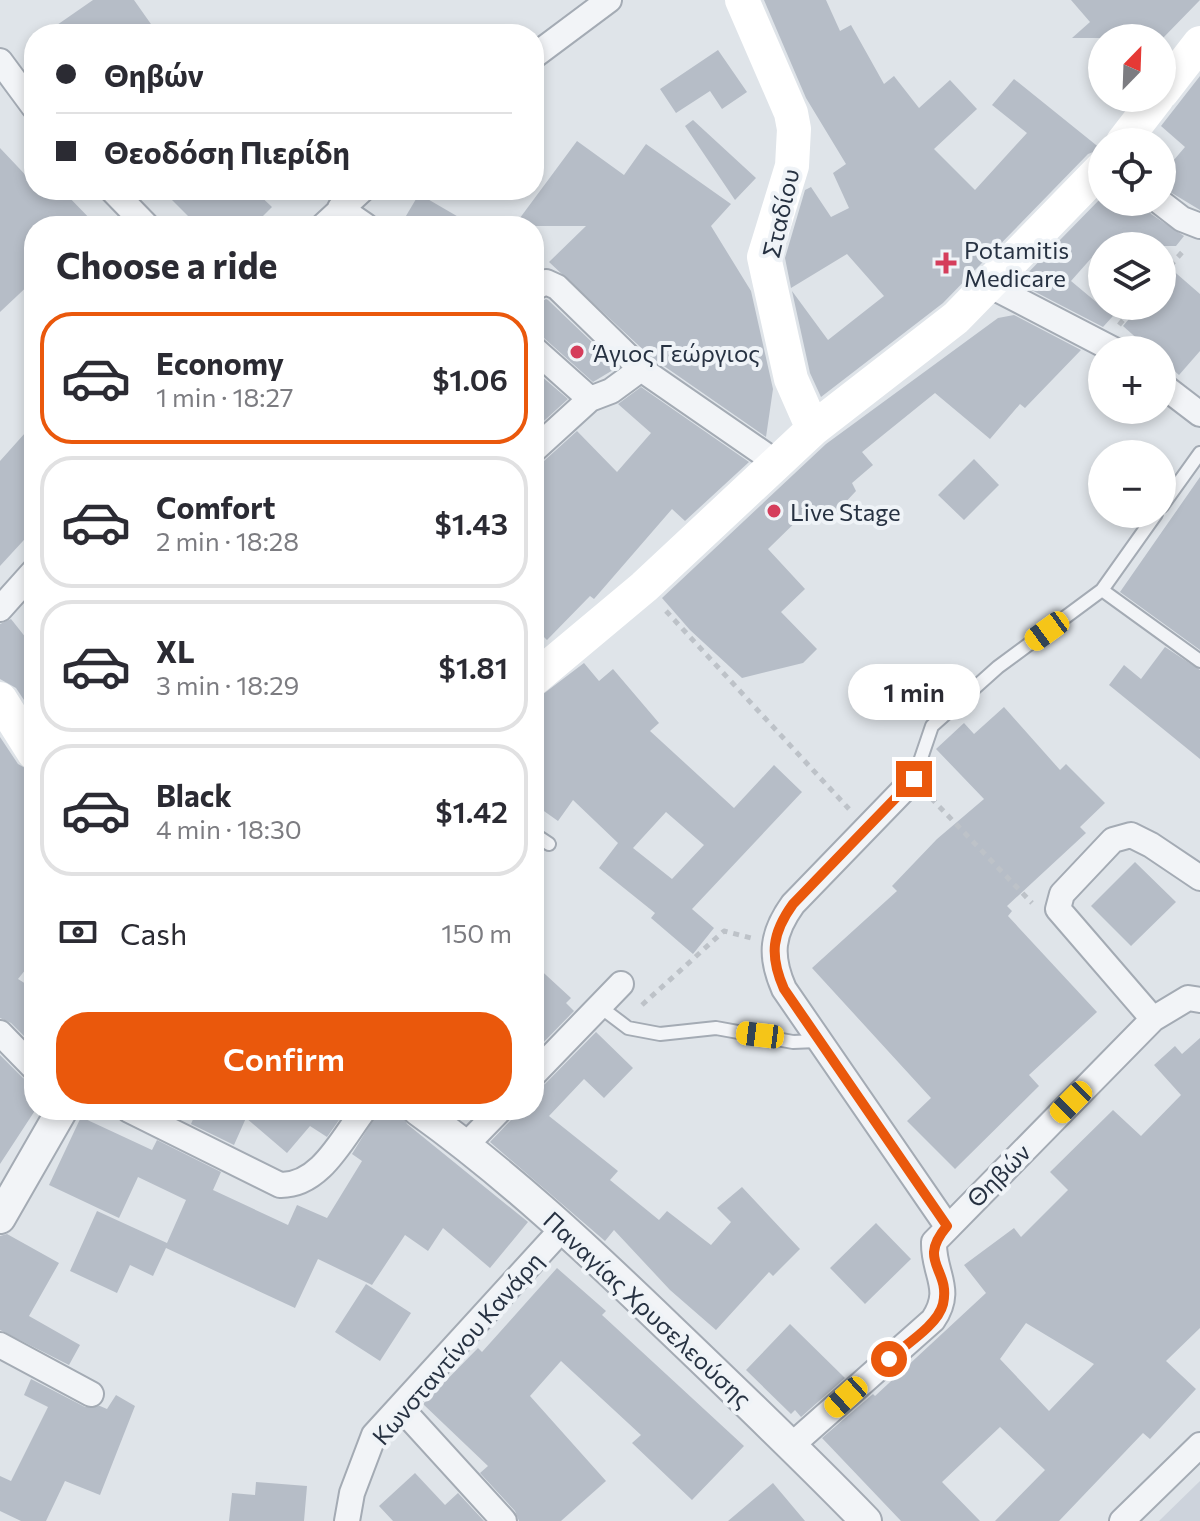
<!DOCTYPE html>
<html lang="en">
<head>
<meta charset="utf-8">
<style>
  body { margin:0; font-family:Commissioner,sans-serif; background:#f2f2f3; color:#2b2b33; height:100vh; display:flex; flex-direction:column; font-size:30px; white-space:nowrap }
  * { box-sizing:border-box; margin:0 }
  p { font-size:26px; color:#7c7c81 }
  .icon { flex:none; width:44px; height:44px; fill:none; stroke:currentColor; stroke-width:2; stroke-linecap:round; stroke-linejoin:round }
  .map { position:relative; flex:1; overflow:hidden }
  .side { position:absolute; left:24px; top:216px; width:520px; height:904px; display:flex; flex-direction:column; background:#fff; border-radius:32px; box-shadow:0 4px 12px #0003 }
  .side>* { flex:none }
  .hud { position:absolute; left:24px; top:24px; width:520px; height:176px; border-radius:32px; box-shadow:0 4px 12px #0003; display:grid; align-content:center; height:176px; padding:0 32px; background:#fff }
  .needle { width:52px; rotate:23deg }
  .tools { position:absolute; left:1088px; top:24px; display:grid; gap:16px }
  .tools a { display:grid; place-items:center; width:88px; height:88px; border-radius:50%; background:#fff; box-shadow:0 4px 12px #0003; font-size:40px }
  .end { position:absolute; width:36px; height:36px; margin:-18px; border:10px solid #ea580c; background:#fff; box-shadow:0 0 0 4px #fff }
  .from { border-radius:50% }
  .bubble { position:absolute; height:56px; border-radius:28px; background:#fff; box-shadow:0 4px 12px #0003; font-size:26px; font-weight:600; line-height:56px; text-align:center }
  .car { position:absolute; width:24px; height:48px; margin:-24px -12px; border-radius:10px; box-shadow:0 0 6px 2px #0007; background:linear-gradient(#f5c518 24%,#345 0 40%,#f5c518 0 76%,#345 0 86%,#f5c518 0) }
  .hud b { display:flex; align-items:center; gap:28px; height:76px; font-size:30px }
  .hud b+b { border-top:2px solid #e1e1e2 }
  .hud i { width:20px; height:20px; background:#2b2b33 }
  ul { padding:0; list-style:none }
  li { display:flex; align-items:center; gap:24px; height:132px; margin:0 16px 12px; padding:0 16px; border:4px solid #e1e1e2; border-radius:32px }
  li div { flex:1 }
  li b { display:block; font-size:30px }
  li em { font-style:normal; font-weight:600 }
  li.selected { border-color:#ea580c }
  li>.icon { width:72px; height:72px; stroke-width:1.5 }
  h2 { padding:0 32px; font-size:36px; line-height:96px }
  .pay { display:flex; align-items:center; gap:20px; height:88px; padding:0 32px; font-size:30px }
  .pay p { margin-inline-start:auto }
  .cta { display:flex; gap:16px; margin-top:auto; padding:16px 32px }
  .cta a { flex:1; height:92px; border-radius:32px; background:#ea580c; color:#fff; font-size:32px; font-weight:600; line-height:92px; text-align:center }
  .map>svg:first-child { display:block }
  .built { fill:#cdd3dc }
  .building { fill:#b6bdc7; fill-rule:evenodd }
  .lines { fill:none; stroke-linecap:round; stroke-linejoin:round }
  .service-casing { stroke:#a4abb4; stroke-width:16 }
  .minor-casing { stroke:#a4abb4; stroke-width:28 }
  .tertiary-casing { stroke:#a4abb4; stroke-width:34 }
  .path { stroke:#bdc2c8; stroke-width:5; stroke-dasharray:6 6; stroke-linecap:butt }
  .service { stroke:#f2f4f7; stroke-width:12 }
  .minor { stroke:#f2f4f7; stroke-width:24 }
  .tertiary { stroke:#f2f4f7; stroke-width:30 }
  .secondary { stroke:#fff; stroke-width:34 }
  .route { stroke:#ea580c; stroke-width:10 }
  .poi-dot { fill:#d53d5b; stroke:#eff3f7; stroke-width:3 }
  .labels { text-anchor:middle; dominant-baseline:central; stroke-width:8; stroke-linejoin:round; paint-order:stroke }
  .street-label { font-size:24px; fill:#273242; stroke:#eff3f7 }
  .poi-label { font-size:24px; fill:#273242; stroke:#eff3f7; text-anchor:start }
</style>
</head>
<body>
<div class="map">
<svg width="1200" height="1521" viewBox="0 0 1200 1521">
  <rect width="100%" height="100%" fill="#dfe4e9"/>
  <path class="built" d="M 1200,1481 L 1200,1521 L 1159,1521 Z"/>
  <path class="building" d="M 93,0 L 134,0 L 158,34 L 44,34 Z
    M 764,0 L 826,0 L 840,31 L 851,25 L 884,84 L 894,76 L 919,108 L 950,80 L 977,109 L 934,149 L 975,190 L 1027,133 L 992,105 L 1014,79 L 1101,149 L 1088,154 L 943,303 L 821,397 L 810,373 L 792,291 L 828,340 L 884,296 L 847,254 L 791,288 L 785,258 L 805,190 L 811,187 L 831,217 L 849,208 L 833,173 L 846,164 L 806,98 Z
    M 1071,0 L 1200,0 L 1163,38 L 1072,38 L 1090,22 Z
    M 718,50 L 747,92 L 722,109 L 710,91 L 676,113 L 660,89 Z
    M 1200,76 L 1200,210 L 1162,187 L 1171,173 L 1167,168 L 1185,147 L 1161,126 Z
    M 693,120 L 756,178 L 735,200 L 685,126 Z
    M 577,141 L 624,175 L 646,144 L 731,204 L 711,226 L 751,291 L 773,389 L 766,437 L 651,357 L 549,262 L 586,226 L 514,226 Z
    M 0,148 L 34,184 L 34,190 L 62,190 L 97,226 L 34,226 L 34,280 L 0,312 Z
    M 162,190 L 254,190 L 272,207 L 253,226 L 198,226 Z
    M 419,194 L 474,226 L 400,226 Z
    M 1102,197 L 1102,202 L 1145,202 L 1151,214 L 1184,236 L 1176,246 L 1102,246 L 1071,281 L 1113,316 L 1103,327 L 1018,283 Z
    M 1162,261 L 1200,294 L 1200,351 L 1179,375 L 1162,360 L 1162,350 L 1150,350 L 1123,326 L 1140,306 L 1162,306 Z
    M 546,299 L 548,300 L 618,367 L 593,382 L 544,338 L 534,334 L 534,306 Z
    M 1014,315 L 1081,350 L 1025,408 L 1020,404 L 990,439 L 935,393 L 862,452 L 873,465 L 852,483 L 856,491 L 827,522 L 811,507 L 768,549 L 805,589 L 781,612 L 817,649 L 803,663 L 742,678 L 690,630 L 662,598 L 826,444 L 998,318 Z
    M 541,376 L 568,399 L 534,430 L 534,384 Z
    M 641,387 L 749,462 L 685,521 L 672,509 L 594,599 L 590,596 L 547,640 L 534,627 L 534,465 L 544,461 L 577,431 L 617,472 L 651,433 L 618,404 Z
    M 34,423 L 34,529 L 0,566 L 0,461 Z
    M 974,459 L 999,485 L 964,520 L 938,495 Z
    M 1200,477 L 1200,650 L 1120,592 Z
    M 11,619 L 34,648 L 34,715 L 16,688 L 0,679 L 0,624 Z
    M 1165,647 L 1200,670 L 1200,759 L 1109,685 L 1124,665 L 1141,679 Z
    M 584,663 L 599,681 L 613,669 L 659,723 L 650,731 L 734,808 L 774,765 L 802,792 L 692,909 L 714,928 L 693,954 L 651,918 L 655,913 L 599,868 L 618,843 L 573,800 L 558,821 L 534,804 L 534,701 ZM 666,812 L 704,845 L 672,879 L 633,848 Z
    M 1004,707 L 1060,770 L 1066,764 L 1105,803 L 1080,827 L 1086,833 L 1007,906 L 1012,911 L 1008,916 L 1097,1012 L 1029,1075 L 1039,1086 L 955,1169 L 907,1121 L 931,1098 L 812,968 L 897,891 L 892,886 L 937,839 L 984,799 L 936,749 L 964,723 L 974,734 Z
    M 0,737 L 18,764 L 34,773 L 34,959 L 18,979 L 34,989 L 34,1046 L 11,1023 L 0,1018 Z
    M 1135,862 L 1176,902 L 1131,946 L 1091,906 Z
    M 534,964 L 571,998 L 566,1003 L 574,1011 L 534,1052 Z
    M 596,1032 L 633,1068 L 604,1098 L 584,1079 L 549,1116 L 618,1171 L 610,1180 L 659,1220 L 667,1211 L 711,1245 L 731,1222 L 717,1208 L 742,1187 L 800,1249 L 773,1276 L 769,1272 L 716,1330 L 670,1290 L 614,1230 L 605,1241 L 490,1142 L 511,1120 L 515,1110 L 534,1110 L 534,1089 L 545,1084 Z
    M 1200,1038 L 1200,1328 L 1166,1361 L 1196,1389 L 1150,1439 L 1143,1433 L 1059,1521 L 995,1521 L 1045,1470 L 1000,1427 L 942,1482 L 980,1521 L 901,1521 L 822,1438 L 873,1394 L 875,1396 L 986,1293 L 964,1265 L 1014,1228 L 1021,1237 L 1068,1190 L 1050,1172 L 1113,1110 L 1141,1136 L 1181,1095 L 1154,1065 L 1175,1046 L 1182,1054 ZM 1026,1323 L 1094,1364 L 1049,1411 L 1000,1359 Z
    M 0,1055 L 23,1078 L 34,1083 L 34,1112 L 0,1164 Z
    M 197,1110 L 346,1110 L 327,1137 L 310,1126 L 287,1153 L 246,1118 L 234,1145 L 191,1124 Z
    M 379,1110 L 400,1110 L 407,1124 L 528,1222 L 490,1268 L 443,1228 L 428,1251 L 405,1235 L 372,1285 L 318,1259 L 295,1308 L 166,1248 L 153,1276 L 130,1265 L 117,1293 L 70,1271 L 97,1211 L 167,1243 L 186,1200 L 138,1177 L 119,1218 L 49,1185 L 81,1117 L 152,1150 L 157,1140 L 221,1172 L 213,1190 L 288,1225 L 297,1205 L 327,1218 L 362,1161 L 352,1154 Z
    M 876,1223 L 911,1259 L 865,1304 L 830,1268 Z
    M 7,1234 L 59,1263 L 29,1316 L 80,1345 L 69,1365 L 0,1330 L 0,1236 Z
    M 557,1268 L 606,1311 L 602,1315 L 744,1446 L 692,1500 L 632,1443 L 641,1435 L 561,1361 L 530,1396 L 606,1481 L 561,1521 L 519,1521 L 515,1511 L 480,1473 L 488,1466 L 423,1404 L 478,1348 L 482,1352 Z
    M 366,1284 L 411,1313 L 380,1361 L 335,1332 Z
    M 790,1324 L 845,1378 L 801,1417 L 795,1410 L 791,1414 L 746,1370 Z
    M 31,1379 L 85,1407 L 100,1406 L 107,1409 L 116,1395 L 135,1406 L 100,1495 L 65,1481 L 46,1521 L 21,1521 L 0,1511 L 0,1476 L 11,1481 L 48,1407 L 24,1395 Z
    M 415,1473 L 445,1505 L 458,1493 L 484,1521 L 393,1521 L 379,1506 Z
    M 256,1482 L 307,1486 L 304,1521 L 229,1521 L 232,1493 L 255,1495 Z
    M 773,1483 L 805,1521 L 728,1521 Z"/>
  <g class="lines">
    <defs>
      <path id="service" d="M 1162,506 L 1200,453
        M 1156,514 L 1102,590 L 1200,661
        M 914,779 L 932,726 L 998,667 L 1102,590
        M 534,834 L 549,844
        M 599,1006 L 628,1028 L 660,1034 L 716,1028 L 793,1042 L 817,1041"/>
      <path id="minor" d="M 534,56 L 609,0
        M 0,61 L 34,107
        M 112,190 L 147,226
        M 1160,202 L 1182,219 L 1200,226
        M 340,208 L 366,226
        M 323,226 L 362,190
        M 989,285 L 1114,350
        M 534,288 L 546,282 L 557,287 L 641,369 L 777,463
        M 534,349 L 590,399
        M 1162,385 L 1200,414
        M 534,450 L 590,399 L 611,391 L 641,369
        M 0,609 L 34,571
        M 914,779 L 793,904 C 772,933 769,955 784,989 L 947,1226
        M 1200,878 L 1151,845 L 1131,835 L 1113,840 L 1062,894 L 1058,909 L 1153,1019 L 1188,998 L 1200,1000
        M 0,1033 L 34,1068
        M 534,1074 L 621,984
        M 129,1110 L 280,1185 C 320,1186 342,1139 364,1110
        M 466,1145 L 500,1110
        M 0,1345 L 91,1394
        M 400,1407 L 504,1521
        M 792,1445 L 933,1320 C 954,1289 933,1274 934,1242 L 1153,1019
        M 347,1521 L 352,1493 L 374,1435 L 564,1227
        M 1122,1521 L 1200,1445"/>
      <path id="tertiary" d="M 418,1110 C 507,1174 587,1249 666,1325 C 734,1390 801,1454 866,1521
        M 0,1218 L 62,1110"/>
    </defs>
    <use href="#service" class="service-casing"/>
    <use href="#minor" class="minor-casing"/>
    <use href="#tertiary" class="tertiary-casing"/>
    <path class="path" d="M 1162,275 L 1185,249
      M 1119,325 L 1135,306
      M 666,611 L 849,809
      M 931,798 L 1032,903
      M 642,1005 L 724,931 L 751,938"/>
    <use href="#service" class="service"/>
    <use href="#minor" class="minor"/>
    <use href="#tertiary" class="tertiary"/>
    <path class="secondary" d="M 742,0 L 791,113 L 794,129 L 792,166 L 764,257 L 791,379 L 813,429
      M 1162,92 L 1200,43
      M 1123,142 L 1157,98
      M 534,679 L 644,587 L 813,429 L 956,318 L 1102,168
      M 0,699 L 34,753"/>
  </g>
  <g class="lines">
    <path class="route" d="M 889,1359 C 905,1345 938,1325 943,1304 C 951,1268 916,1263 947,1226 L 784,989 C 769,955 772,933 793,904 L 914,779"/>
  </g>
  <g class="poi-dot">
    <path d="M942 251h8v8h8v8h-8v8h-8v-8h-8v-8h8z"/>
    <circle cx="577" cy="352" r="8"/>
    <circle cx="774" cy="511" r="8"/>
  </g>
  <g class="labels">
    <g class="street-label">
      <text transform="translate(780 213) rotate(-77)">Σταδίου</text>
      <text transform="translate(998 1175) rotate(-45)">Θηβών</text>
      <text transform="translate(648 1309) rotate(43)">Παναγίας Χρυσελεούσης</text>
      <text transform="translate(457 1348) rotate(-49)">Κωνσταντίνου Κανάρη</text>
    </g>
    <g class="poi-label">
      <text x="964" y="249">Potamitis<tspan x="964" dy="28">Medicare</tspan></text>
      <text x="593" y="352">Άγιος Γεώργιος</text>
      <text x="790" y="511">Live Stage</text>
    </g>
  </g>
</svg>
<div class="tools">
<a><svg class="needle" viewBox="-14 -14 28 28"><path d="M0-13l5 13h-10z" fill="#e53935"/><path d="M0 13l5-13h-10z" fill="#7c7c81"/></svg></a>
<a><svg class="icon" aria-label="locate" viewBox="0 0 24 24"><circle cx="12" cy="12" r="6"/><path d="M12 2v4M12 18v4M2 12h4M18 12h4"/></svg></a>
<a><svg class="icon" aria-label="layers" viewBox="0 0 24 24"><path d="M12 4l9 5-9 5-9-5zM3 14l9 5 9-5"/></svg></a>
<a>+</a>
<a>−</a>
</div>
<i class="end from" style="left:889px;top:1359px"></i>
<i class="end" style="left:914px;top:779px"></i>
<div class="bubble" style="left:848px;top:664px;width:132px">1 min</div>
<i class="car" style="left:1047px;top:631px;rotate:234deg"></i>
<i class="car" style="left:760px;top:1035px;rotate:277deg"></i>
<i class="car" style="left:1071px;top:1102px;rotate:225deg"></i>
<i class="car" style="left:846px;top:1397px;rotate:228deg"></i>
<div class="hud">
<b><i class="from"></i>Θηβών</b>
<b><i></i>Θεοδόση Πιερίδη</b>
</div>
<section class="side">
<h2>Choose a ride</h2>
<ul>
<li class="selected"><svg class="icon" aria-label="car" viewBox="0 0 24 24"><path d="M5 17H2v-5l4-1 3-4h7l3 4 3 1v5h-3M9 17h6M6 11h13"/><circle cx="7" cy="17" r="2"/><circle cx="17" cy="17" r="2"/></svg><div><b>Economy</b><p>1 min · 18:27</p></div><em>$1.06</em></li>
<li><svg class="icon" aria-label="car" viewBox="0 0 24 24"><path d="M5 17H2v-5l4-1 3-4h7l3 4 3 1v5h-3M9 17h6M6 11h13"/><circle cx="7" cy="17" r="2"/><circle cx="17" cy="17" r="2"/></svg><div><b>Comfort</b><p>2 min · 18:28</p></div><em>$1.43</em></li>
<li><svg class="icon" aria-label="car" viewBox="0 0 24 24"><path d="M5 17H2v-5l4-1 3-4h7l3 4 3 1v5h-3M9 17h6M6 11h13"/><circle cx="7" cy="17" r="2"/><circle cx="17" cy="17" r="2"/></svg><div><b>XL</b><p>3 min · 18:29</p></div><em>$1.81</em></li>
<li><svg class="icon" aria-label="car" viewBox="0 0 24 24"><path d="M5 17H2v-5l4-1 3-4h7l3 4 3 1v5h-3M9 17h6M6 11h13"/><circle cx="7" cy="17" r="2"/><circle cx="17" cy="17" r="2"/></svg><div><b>Black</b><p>4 min · 18:30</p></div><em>$1.42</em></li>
</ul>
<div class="pay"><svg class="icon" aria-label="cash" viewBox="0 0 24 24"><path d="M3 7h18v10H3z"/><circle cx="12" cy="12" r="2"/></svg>Cash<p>150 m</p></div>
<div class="cta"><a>Confirm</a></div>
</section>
</div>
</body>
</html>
